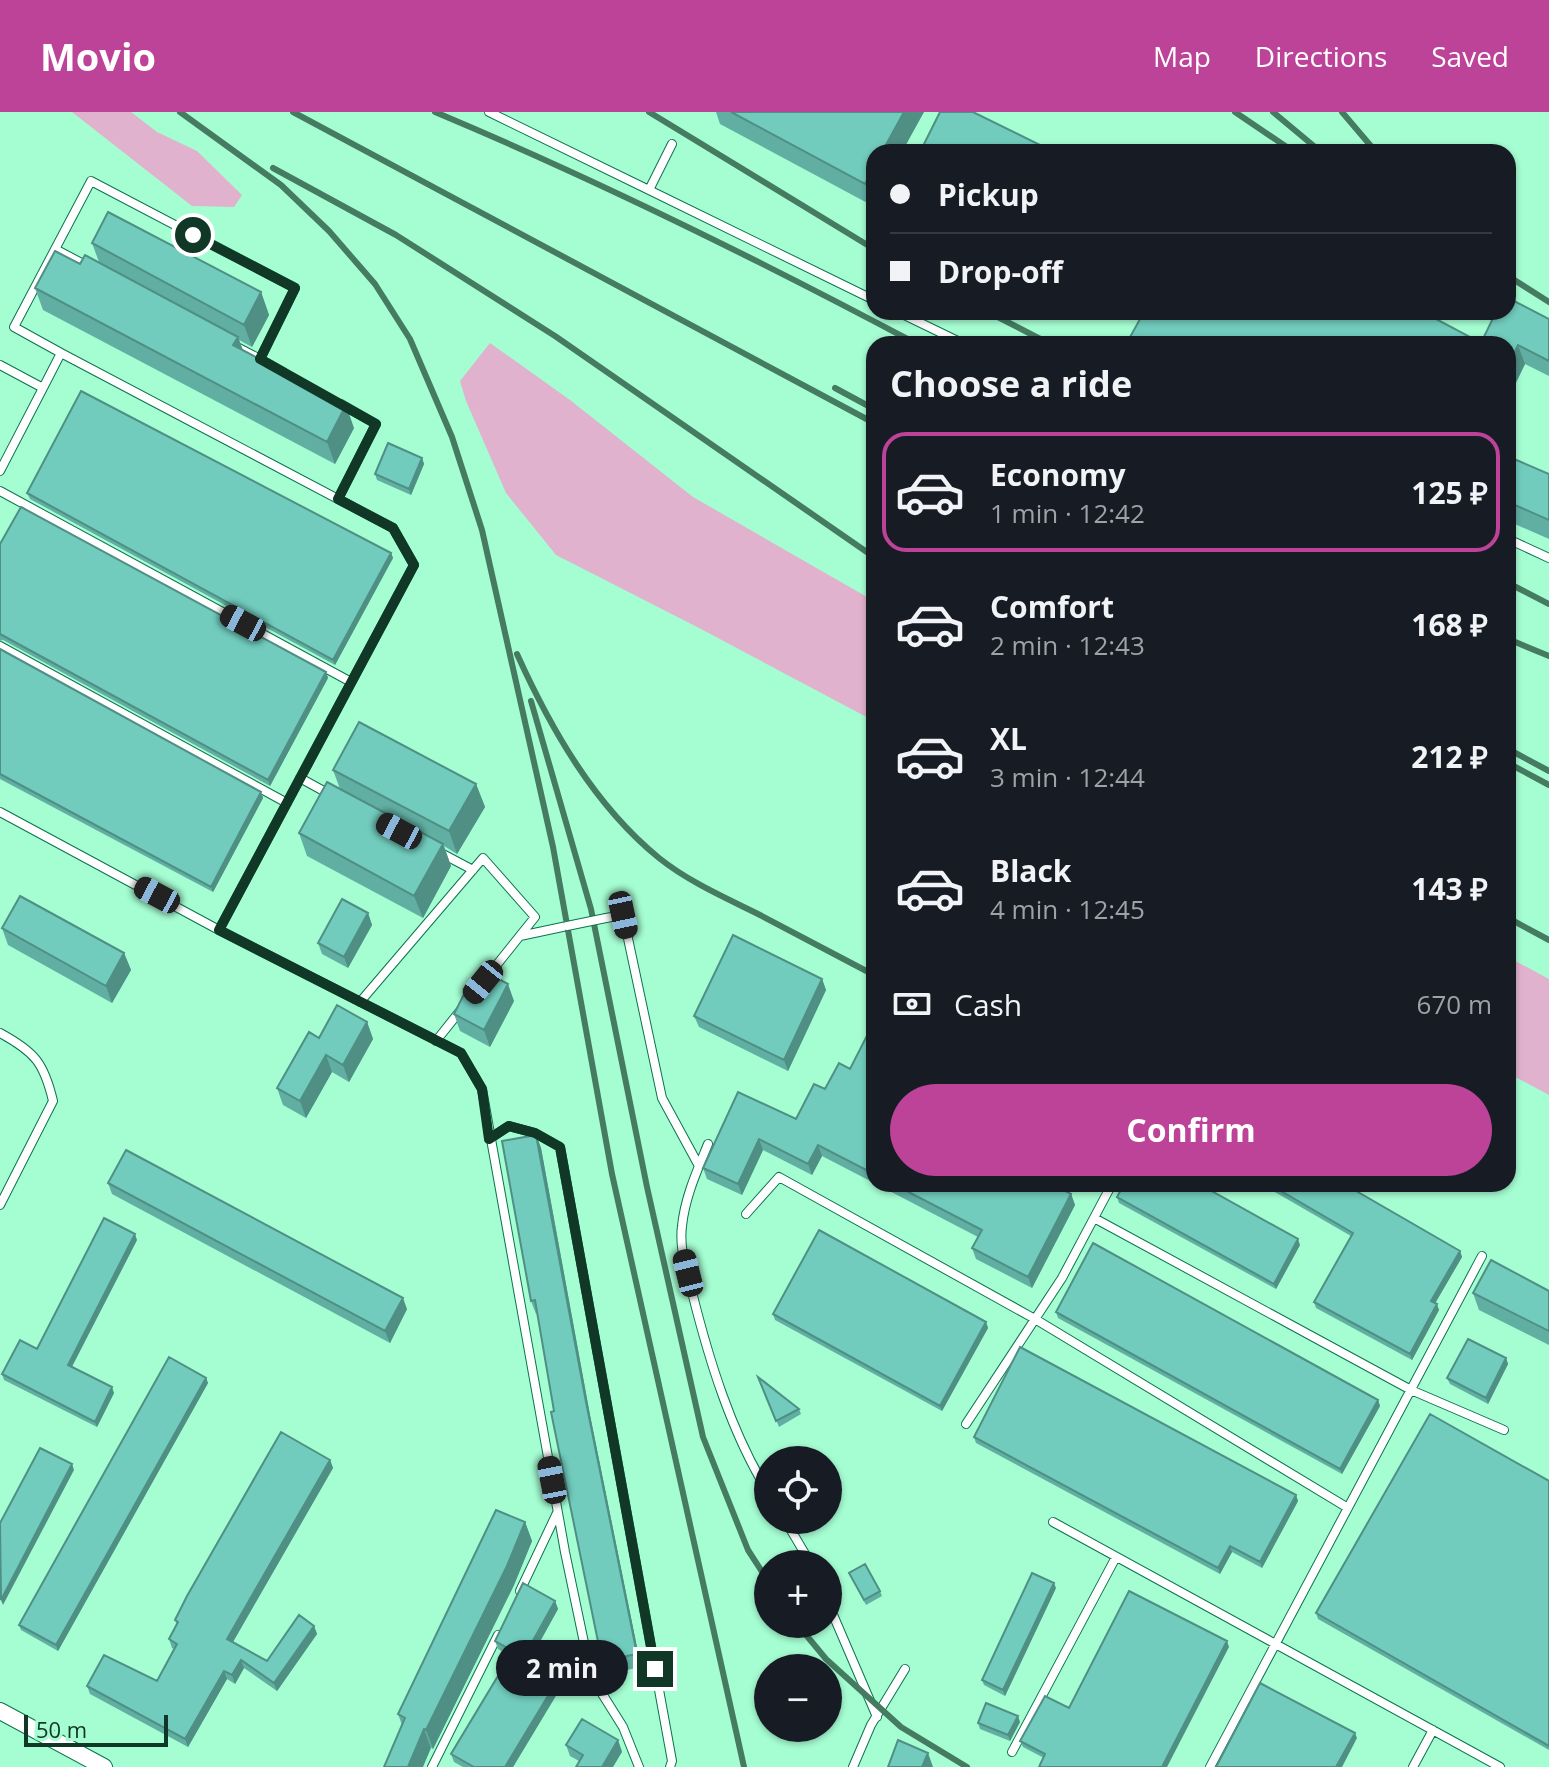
<!DOCTYPE html>
<html lang="en">
<head>
<meta charset="utf-8">
<style>
  body { margin:0; font-family:"Open Sans",sans-serif; background:#242831; color:#f1f3f6; height:100vh; display:flex; flex-direction:column; font-size:30px; white-space:nowrap }
  * { box-sizing:border-box; margin:0 }
  p { font-size:26px; color:#9ea1a6 }
  .icon { flex:none; width:44px; height:44px; fill:none; stroke:currentColor; stroke-width:2; stroke-linecap:round; stroke-linejoin:round }
  .map { position:relative; flex:1; overflow:hidden }
  .drawer { position:absolute; left:866px; top:224px; width:650px; height:856px; display:flex; flex-direction:column; background:#171b24; border-radius:24px; box-shadow:0 2px 6px #0004 }
  .drawer>* { flex:none }
  .guide { position:absolute; left:866px; top:32px; width:650px; height:176px; border-radius:24px; box-shadow:0 2px 6px #0004; display:grid; align-content:center; height:176px; padding:0 24px; background:#171b24 }
  .fabs { position:absolute; left:754px; top:1334px; display:grid; gap:16px }
  .fabs a { display:grid; place-items:center; width:88px; height:88px; border-radius:50%; background:#171b24; box-shadow:0 2px 6px #0004; font-size:40px }
  .scale { position:absolute; left:24px; bottom:20px; width:144px; box-sizing:border-box; padding-left:8px; border:4px solid #113726; border-top:0; font-size:22px; line-height:28px; white-space:nowrap; color:#113726; -webkit-text-stroke:6px #a5fdd2; paint-order:stroke }
  .end { position:absolute; width:36px; height:36px; margin:-18px; border:10px solid #113726; background:#fff; box-shadow:0 0 0 4px #fff }
  .from { border-radius:50% }
  .bubble { position:absolute; height:56px; border-radius:28px; background:#171b24; box-shadow:0 2px 6px #0004; font-size:26px; font-weight:700; line-height:56px; text-align:center }
  .car { position:absolute; width:24px; height:48px; margin:-24px -12px; border-radius:10px; box-shadow:0 0 6px 2px #0007; background:linear-gradient(#222 24%,#8ab4d8 0 40%,#222 0 76%,#8ab4d8 0 86%,#222 0) }
  .guide b { display:flex; align-items:center; gap:28px; height:76px; font-size:30px }
  .guide b+b { border-top:2px solid #363941 }
  .guide i { width:20px; height:20px; background:#f1f3f6 }
  ul { padding:0; list-style:none }
  li { display:flex; align-items:center; gap:24px; height:120px; margin:0 16px 12px; padding:0 8px; border:4px solid transparent; border-radius:24px }
  li div { flex:1 }
  li b { display:block; font-size:30px }
  li em { font-style:normal; font-weight:700 }
  li.current { border-color:#bc4397 }
  li>.icon { width:72px; height:72px; stroke-width:1.5 }
  h2 { padding:0 24px; font-size:36px; line-height:96px }
  .pay { display:flex; align-items:center; gap:20px; height:88px; padding:0 24px; font-size:30px }
  .pay p { margin-inline-start:auto }
  .button { display:flex; gap:16px; margin-top:auto; padding:16px 24px }
  .button a { flex:1; height:92px; border-radius:48px; background:#bc4397; color:#fff; font-size:32px; font-weight:700; line-height:92px; text-align:center }
  header { display:flex; align-items:center; gap:48px; box-sizing:border-box; height:112px; padding:0 40px; background:#bc4397; color:#fff }
  header strong { font-size:38px }
  nav { display:flex; gap:44px; margin-inline-start:auto; font-size:28px }
  .map>svg:first-child { display:block }
  .green { fill:#e1b2ce }
  .lines { fill:none; stroke-linecap:round; stroke-linejoin:round }
  .lane-casing { stroke:#0b734e; stroke-width:10 }
  .street-casing { stroke:#0b734e; stroke-width:18 }
  .lane { stroke:#fff; stroke-width:8 }
  .street { stroke:#fff; stroke-width:16 }
  .rail { stroke:#447b61; stroke-width:6 }
  .lane-bridge-casing { stroke:#0b734e; stroke-width:10; stroke-linecap:butt }
  .lane-bridge { stroke:#fff; stroke-width:8 }
  .wall { fill:#61afa3 }
  .shaded-wall { fill:#4f8f84 }
  .building { fill:#71ccbd; stroke:#4f8f84; stroke-width:2 }
  .route { stroke:#113726; stroke-width:10 }
</style>
</head>
<body>
<header>
<strong>Movio</strong>
<nav><a>Map</a><a>Directions</a><a>Saved</a></nav>
</header>
<div class="map">
<svg width="1549" height="1655" viewBox="0 0 1549 1655">
  <rect width="100%" height="100%" fill="#a5fdd2"/>
  <path class="green" d="M 72,0 L 131,0 L 157,20 L 197,39 L 242,83 L 234,95 L 192,94 Z
    M 490,231 L 570,288 L 693,385 L 874,489 L 874,609 L 701,517 L 556,443 L 506,381 L 466,289 L 460,269 Z
    M 1508,845 L 1549,867 L 1549,983 L 1508,961 Z"/>
  <g class="lines">
    <defs>
      <path id="lane" d="M 489,0 L 649,78
        M 672,32 L 649,78 L 874,188
        M 55,137 L 89,155
        M 898,200 L 964,232
        M 61,241 L 393,416 L 414,453 L 219,818
        M 260,247 L 283,260
        M 0,253 L 43,276 L 0,359
        M 43,276 L 61,241 L 14,215 L 91,69 L 295,176 L 260,247 L 235,234
        M 0,379 L 351,570
        M 338,387 L 376,312 L 341,292
        M 1508,427 L 1549,446
        M 0,534 L 287,691
        M 300,666 L 331,683
        M 0,700 L 219,818 L 461,941 L 482,977 L 565,1440 L 591,1564 L 623,1615 L 639,1655
        M 439,740 L 473,758
        M 606,806 L 623,803 L 662,986 L 699,1054
        M 520,824 L 567,814
        M 360,890 L 483,746 L 535,805 L 483,870
        M 0,921 C 35,940 44,951 53,989 L 0,1093
        M 436,929 L 460,899
        M 489,1027 L 509,1014 L 535,1021 L 560,1035 L 672,1649 L 670,1655
        M 708,1032 C 697,1059 685,1085 682,1114 C 679,1137 687,1158 692,1180 C 709,1248 731,1320 768,1380
        M 746,1102 L 779,1065 L 1035,1207 L 1348,1396
        M 1094,1106 L 1411,1278 L 1504,1318
        M 966,1312 L 1062,1166 L 1112,1072
        M 785,1408 L 811,1452
        M 1053,1410 L 1500,1655
        M 520,1479 L 557,1401
        M 828,1491 L 877,1605
        M 1012,1640 L 1116,1445
        M 432,1655 L 498,1523
        M 853,1655 L 871,1613 L 905,1557
        M 1210,1655 L 1482,1144
        M 1413,1655 L 1433,1618"/>
      <path id="street" d="M 0,1599 L 104,1655"/>
    </defs>
    <use href="#lane" class="lane-casing"/>
    <use href="#street" class="street-casing"/>
    <use href="#lane" class="lane"/>
    <use href="#street" class="street"/>
    <path class="rail" d="M 180,0 L 281,73 L 329,119 L 375,172 L 410,227 L 452,325 L 482,418 L 553,735 L 612,1062 L 744,1655
      M 293,0 L 874,311
      M 435,0 C 597,68 761,149 917,232
      M 649,0 L 874,137
      M 1235,0 L 1294,40
      M 1273,0 L 1321,40
      M 1342,0 L 1376,40
      M 273,56 L 396,123 L 555,224 L 874,445
      M 1508,164 L 1549,190
      M 988,200 L 1050,232
      M 835,276 L 874,297
      M 1508,471 L 1549,492
      M 1508,527 L 1549,544
      M 517,542 C 551,617 594,693 659,746 C 689,770 726,786 760,803 C 798,823 836,843 874,863
      M 531,589 L 591,797 L 647,1075 L 703,1325 L 748,1438 L 768,1469
      M 1508,637 L 1549,659
      M 1508,651 L 1549,673
      M 1508,806 L 1549,828
      M 797,1512 L 826,1547 L 901,1615 L 967,1655"/>
    <defs>
      <path id="lane-bridge" d="M 567,814 L 606,806"/>
    </defs>
    <use href="#lane-bridge" class="lane-bridge-casing"/>
    <use href="#lane-bridge" class="lane-bridge"/>
  </g>
  <path class="wall" d="M 716,0 L 924,0 L 874,40 L 874,92 L 873,94 L 720,12 Z
    M 92,131 L 261,180 L 269,203 L 252,235 L 239,228 L 243,238 L 354,316 L 335,352 L 43,198 L 35,176 L 80,152 L 99,150 Z
    M 1549,207 L 1549,264 L 1525,252 L 1508,287 L 1508,232 L 1133,232 L 1130,225 L 1481,231 Z
    M 422,346 L 424,352 L 411,383 L 377,368 L 375,362 Z
    M 1508,360 L 1549,362 L 1549,427 L 1508,409 Z
    M 27,381 L 391,441 L 393,446 L 335,553 L 30,387 Z
    M 0,432 L 326,560 L 328,566 L 270,674 L 3,528 L 0,529 Z
    M 0,537 L 261,680 L 263,686 L 213,780 L 0,667 Z
    M 333,658 L 476,672 L 485,695 L 457,742 L 444,734 L 451,754 L 423,806 L 307,744 L 299,721 L 340,677 Z
    M 368,801 L 372,813 L 348,856 L 322,842 L 318,831 Z
    M 2,816 L 124,841 L 131,858 L 112,891 L 8,833 Z
    M 822,867 L 826,878 L 788,959 L 699,915 L 694,904 Z
    M 514,889 L 490,935 L 460,919 L 454,902 Z
    M 367,910 L 373,927 L 349,970 L 332,960 L 306,1006 L 283,993 L 277,976 L 319,926 Z
    M 874,910 L 874,1071 L 822,1044 L 812,1063 L 763,1038 L 742,1083 L 707,1067 L 703,1056 L 796,1007 L 825,977 L 850,957 Z
    M 536,1023 L 541,1036 L 590,1303 L 641,1555 L 607,1562 L 602,1549 L 554,1299 L 537,1201 L 536,1202 L 531,1189 Z
    M 108,1071 L 407,1197 L 390,1231 L 112,1082 Z
    M 876,1072 L 1069,1072 L 1066,1079 L 1071,1082 L 1075,1093 L 1032,1176 L 976,1147 L 972,1136 L 978,1125 Z
    M 1261,1072 L 1344,1072 L 1460,1139 L 1462,1145 L 1435,1191 L 1439,1198 L 1412,1248 L 1316,1196 L 1314,1190 L 1351,1124 Z
    M 1117,1085 L 1300,1133 L 1276,1177 L 1119,1091 Z
    M 137,1128 L 72,1255 L 114,1281 L 97,1315 L 4,1268 L 2,1262 L 37,1237 Z
    M 1549,1179 L 1549,1233 L 1479,1198 L 1473,1181 Z
    M 1056,1200 L 1378,1288 L 1380,1294 L 1342,1362 L 1058,1206 Z
    M 773,1202 L 986,1210 L 988,1216 L 942,1299 L 775,1208 Z
    M 1506,1246 L 1508,1252 L 1488,1292 L 1450,1272 L 1447,1266 Z
    M 758,1265 L 799,1297 L 801,1302 L 779,1315 Z
    M 206,1266 L 208,1271 L 58,1539 L 21,1518 L 19,1513 Z
    M 974,1325 L 1296,1383 L 1298,1389 L 1262,1456 L 1232,1440 L 1220,1462 L 976,1331 Z
    M 330,1348 L 333,1356 L 233,1530 L 267,1549 L 314,1514 L 317,1522 L 277,1579 L 244,1556 L 235,1572 L 227,1567 L 188,1635 L 90,1582 L 87,1574 L 157,1569 L 174,1537 L 172,1536 L 169,1527 L 177,1513 L 175,1508 Z
    M 1549,1369 L 1549,1638 L 1318,1507 L 1316,1501 Z
    M 525,1410 L 532,1429 L 514,1473 L 433,1637 L 402,1613 L 398,1602 Z
    M 849,1461 L 880,1479 L 882,1484 L 866,1493 Z
    M 1056,1476 L 1005,1584 L 984,1573 L 982,1568 Z
    M 555,1489 L 558,1497 L 531,1546 L 560,1564 L 563,1572 L 513,1655 L 463,1655 L 454,1650 L 451,1642 L 510,1544 L 498,1537 L 495,1529 Z
    M 1229,1535 L 1044,1646 L 1023,1635 L 1020,1629 L 1069,1596 Z
    M 1020,1610 L 1010,1629 L 980,1617 L 978,1611 Z
    M 618,1628 L 622,1640 L 579,1649 L 570,1644 L 566,1633 Z"/>
  <path class="shaded-wall" d="M 904,0 L 924,0 L 902,40 L 882,40 Z
    M 874,55 L 874,92 L 873,94 L 865,72 Z
    M 261,180 L 269,203 L 252,235 L 244,213 Z
    M 238,225 L 246,247 L 233,233 Z
    M 1518,233 L 1525,252 L 1508,287 L 1508,254 Z
    M 346,293 L 354,316 L 335,352 L 327,330 Z
    M 422,346 L 424,352 L 411,383 L 409,377 Z
    M 391,441 L 393,446 L 335,553 L 333,548 Z
    M 326,560 L 328,566 L 270,674 L 268,668 Z
    M 476,672 L 485,695 L 457,742 L 449,719 Z
    M 261,680 L 263,686 L 213,780 L 211,775 Z
    M 443,732 L 451,754 L 423,806 L 414,784 Z
    M 368,801 L 372,813 L 348,856 L 344,845 Z
    M 124,841 L 131,858 L 112,891 L 106,874 Z
    M 822,867 L 826,878 L 788,959 L 784,948 Z
    M 508,872 L 514,889 L 490,935 L 484,918 Z
    M 367,910 L 373,927 L 349,970 L 343,953 Z
    M 326,943 L 332,960 L 306,1006 L 300,989 Z
    M 536,1023 L 541,1036 L 590,1303 L 641,1555 L 637,1542 L 586,1290 Z
    M 759,1027 L 763,1038 L 742,1083 L 738,1072 Z
    M 818,1033 L 822,1044 L 812,1063 L 808,1052 Z
    M 1060,1072 L 1069,1073 L 1062,1086 L 1058,1075 Z
    M 1071,1082 L 1075,1093 L 1032,1176 L 1028,1165 Z
    M 135,1122 L 137,1128 L 70,1258 L 68,1253 Z
    M 1298,1127 L 1300,1133 L 1276,1177 L 1274,1172 Z
    M 1460,1139 L 1462,1145 L 1433,1195 L 1431,1189 Z
    M 403,1186 L 407,1197 L 390,1231 L 385,1219 Z
    M 1437,1192 L 1439,1198 L 1412,1248 L 1410,1242 Z
    M 986,1210 L 988,1216 L 942,1299 L 940,1294 Z
    M 1506,1246 L 1508,1252 L 1488,1292 L 1486,1286 Z
    M 206,1266 L 208,1271 L 58,1539 L 56,1533 Z
    M 112,1275 L 114,1281 L 97,1315 L 95,1310 Z
    M 1378,1288 L 1380,1294 L 1342,1362 L 1340,1357 Z
    M 330,1348 L 333,1356 L 230,1535 L 227,1527 Z
    M 72,1352 L 74,1358 L 3,1493 L 1,1488 Z
    M 1296,1383 L 1298,1389 L 1262,1456 L 1260,1450 Z
    M 525,1410 L 532,1429 L 514,1473 L 433,1637 L 426,1618 Z
    M 1230,1434 L 1232,1440 L 1220,1462 L 1218,1456 Z
    M 1054,1471 L 1056,1476 L 1005,1584 L 1003,1578 Z
    M 555,1489 L 558,1497 L 528,1551 L 525,1543 Z
    M 314,1514 L 317,1522 L 277,1579 L 274,1571 Z
    M 1227,1529 L 1229,1535 L 1167,1655 L 1162,1655 Z
    M 241,1548 L 244,1556 L 235,1572 L 232,1563 Z
    M 224,1559 L 227,1567 L 188,1635 L 185,1627 Z
    M 560,1564 L 563,1572 L 513,1655 L 505,1655 Z
    M 1018,1604 L 1020,1610 L 1010,1629 L 1008,1623 Z
    M 424,1617 L 431,1636 L 423,1655 L 408,1655 Z
    M 1355,1621 L 1357,1626 L 1342,1655 L 1336,1655 Z
    M 618,1628 L 622,1640 L 613,1655 L 602,1655 Z
    M 928,1641 L 933,1655 L 922,1655 Z"/>
  <path class="building" d="M 731,0 L 904,0 L 882,40 L 874,40 L 874,55 L 865,72 Z
    M 940,0 L 973,0 L 1054,40 L 920,40 Z
    M 108,100 L 261,180 L 244,213 L 92,131 Z
    M 55,139 L 80,152 L 85,143 L 238,225 L 233,233 L 346,293 L 327,330 L 35,176 Z
    M 1508,186 L 1549,207 L 1549,249 L 1518,233 L 1508,254 L 1508,232 L 1143,232 L 1130,225 L 1144,200 L 1423,200 L 1481,231 L 1496,200 L 1508,200 Z
    M 81,279 L 391,441 L 333,548 L 27,381 Z
    M 388,331 L 422,346 L 409,377 L 375,362 Z
    M 1514,347 L 1549,362 L 1549,408 L 1508,390 L 1508,360 Z
    M 21,395 L 326,560 L 268,668 L 0,522 L 0,432 Z
    M 0,537 L 261,680 L 211,775 L 0,662 Z
    M 359,610 L 476,672 L 449,719 L 333,658 Z
    M 327,670 L 443,732 L 414,784 L 299,721 Z
    M 20,784 L 124,841 L 106,874 L 2,816 Z
    M 342,787 L 368,801 L 344,845 L 318,831 Z
    M 733,823 L 822,867 L 784,948 L 694,904 Z
    M 482,858 L 508,872 L 484,918 L 454,902 L 466,878 Z
    M 337,893 L 367,910 L 343,953 L 326,943 L 300,989 L 277,976 L 309,920 L 319,926 Z
    M 874,910 L 874,1062 L 818,1033 L 808,1052 L 759,1027 L 738,1072 L 703,1056 L 738,980 L 796,1007 L 814,972 L 825,977 L 839,951 L 850,957 Z
    M 536,1023 L 586,1290 L 637,1542 L 602,1549 L 551,1300 L 554,1299 L 535,1188 L 531,1189 L 502,1029 Z
    M 126,1038 L 403,1186 L 385,1219 L 108,1071 Z
    M 893,1072 L 1060,1072 L 1058,1075 L 1071,1082 L 1028,1165 L 972,1136 L 982,1118 Z
    M 1124,1072 L 1199,1072 L 1298,1127 L 1274,1172 L 1117,1085 Z
    M 1269,1072 L 1344,1072 L 1460,1139 L 1431,1189 L 1437,1192 L 1410,1242 L 1314,1190 L 1353,1121 Z
    M 104,1106 L 135,1122 L 68,1253 L 112,1275 L 95,1310 L 2,1262 L 20,1228 L 37,1237 Z
    M 819,1118 L 986,1210 L 940,1294 L 773,1202 Z
    M 1093,1131 L 1378,1288 L 1340,1357 L 1056,1200 Z
    M 1491,1148 L 1549,1179 L 1549,1219 L 1473,1181 Z
    M 1468,1227 L 1506,1246 L 1486,1286 L 1447,1266 Z
    M 1020,1235 L 1296,1383 L 1260,1450 L 1230,1434 L 1218,1456 L 974,1325 Z
    M 169,1245 L 206,1266 L 56,1533 L 19,1513 Z
    M 758,1265 L 799,1297 L 776,1309 Z
    M 1430,1302 L 1549,1369 L 1549,1634 L 1316,1501 Z
    M 281,1320 L 330,1348 L 227,1527 L 267,1549 L 299,1503 L 314,1514 L 274,1571 L 241,1548 L 232,1563 L 224,1559 L 185,1627 L 87,1574 L 104,1543 L 157,1569 L 177,1532 L 169,1527 L 178,1510 L 175,1508 L 187,1484 Z
    M 40,1336 L 72,1352 L 1,1488 L 0,1411 Z
    M 496,1398 L 525,1410 L 507,1454 L 426,1618 L 424,1617 L 408,1655 L 384,1655 L 405,1606 L 398,1602 Z
    M 865,1452 L 880,1479 L 864,1488 L 849,1461 Z
    M 1032,1461 L 1054,1471 L 1003,1578 L 982,1568 Z
    M 523,1471 L 555,1489 L 525,1543 L 560,1564 L 505,1655 L 474,1655 L 451,1642 L 513,1539 L 495,1529 Z
    M 1129,1479 L 1227,1529 L 1162,1655 L 1039,1655 L 1045,1642 L 1020,1629 L 1045,1584 L 1069,1596 Z
    M 1260,1571 L 1355,1621 L 1336,1655 L 1216,1655 Z
    M 986,1591 L 1018,1604 L 1008,1623 L 978,1611 Z
    M 582,1607 L 618,1628 L 602,1655 L 576,1655 L 583,1643 L 566,1633 Z
    M 898,1628 L 928,1641 L 922,1655 L 888,1655 Z"/>
  <g class="lines">
    <path class="route" d="M 193,123 L 295,176 L 260,247 L 376,312 L 338,387 L 393,416 L 414,453 L 219,818 L 461,941 L 482,977 L 489,1027 L 509,1014 L 535,1021 L 560,1035 L 655,1557"/>
  </g>
</svg>
<div class="fabs">
<a><svg class="icon" aria-label="locate" viewBox="0 0 24 24"><circle cx="12" cy="12" r="6"/><path d="M12 2v4M12 18v4M2 12h4M18 12h4"/></svg></a>
<a>+</a>
<a>−</a>
</div>
<div class="scale">50 m</div>
<i class="end from" style="left:193px;top:123px"></i>
<i class="end" style="left:655px;top:1557px"></i>
<div class="bubble" style="left:496px;top:1528px;width:132px">2 min</div>
<i class="car" style="left:243px;top:511px;rotate:298deg"></i>
<i class="car" style="left:399px;top:719px;rotate:298deg"></i>
<i class="car" style="left:157px;top:783px;rotate:298deg"></i>
<i class="car" style="left:623px;top:803px;rotate:168deg"></i>
<i class="car" style="left:483px;top:870px;rotate:219deg"></i>
<i class="car" style="left:688px;top:1161px;rotate:346deg"></i>
<i class="car" style="left:552px;top:1368px;rotate:349deg"></i>
<div class="guide">
<b><i class="from"></i>Pickup</b>
<b><i></i>Drop-off</b>
</div>
<section class="drawer">
<h2>Choose a ride</h2>
<ul>
<li class="current"><svg class="icon" aria-label="car" viewBox="0 0 24 24"><path d="M5 17H2v-5l4-1 3-4h7l3 4 3 1v5h-3M9 17h6M6 11h13"/><circle cx="7" cy="17" r="2"/><circle cx="17" cy="17" r="2"/></svg><div><b>Economy</b><p>1 min · 12:42</p></div><em>125 ₽</em></li>
<li><svg class="icon" aria-label="car" viewBox="0 0 24 24"><path d="M5 17H2v-5l4-1 3-4h7l3 4 3 1v5h-3M9 17h6M6 11h13"/><circle cx="7" cy="17" r="2"/><circle cx="17" cy="17" r="2"/></svg><div><b>Comfort</b><p>2 min · 12:43</p></div><em>168 ₽</em></li>
<li><svg class="icon" aria-label="car" viewBox="0 0 24 24"><path d="M5 17H2v-5l4-1 3-4h7l3 4 3 1v5h-3M9 17h6M6 11h13"/><circle cx="7" cy="17" r="2"/><circle cx="17" cy="17" r="2"/></svg><div><b>XL</b><p>3 min · 12:44</p></div><em>212 ₽</em></li>
<li><svg class="icon" aria-label="car" viewBox="0 0 24 24"><path d="M5 17H2v-5l4-1 3-4h7l3 4 3 1v5h-3M9 17h6M6 11h13"/><circle cx="7" cy="17" r="2"/><circle cx="17" cy="17" r="2"/></svg><div><b>Black</b><p>4 min · 12:45</p></div><em>143 ₽</em></li>
</ul>
<div class="pay"><svg class="icon" aria-label="cash" viewBox="0 0 24 24"><path d="M3 7h18v10H3z"/><circle cx="12" cy="12" r="2"/></svg>Cash<p>670 m</p></div>
<div class="button"><a>Confirm</a></div>
</section>
</div>
</body>
</html>
